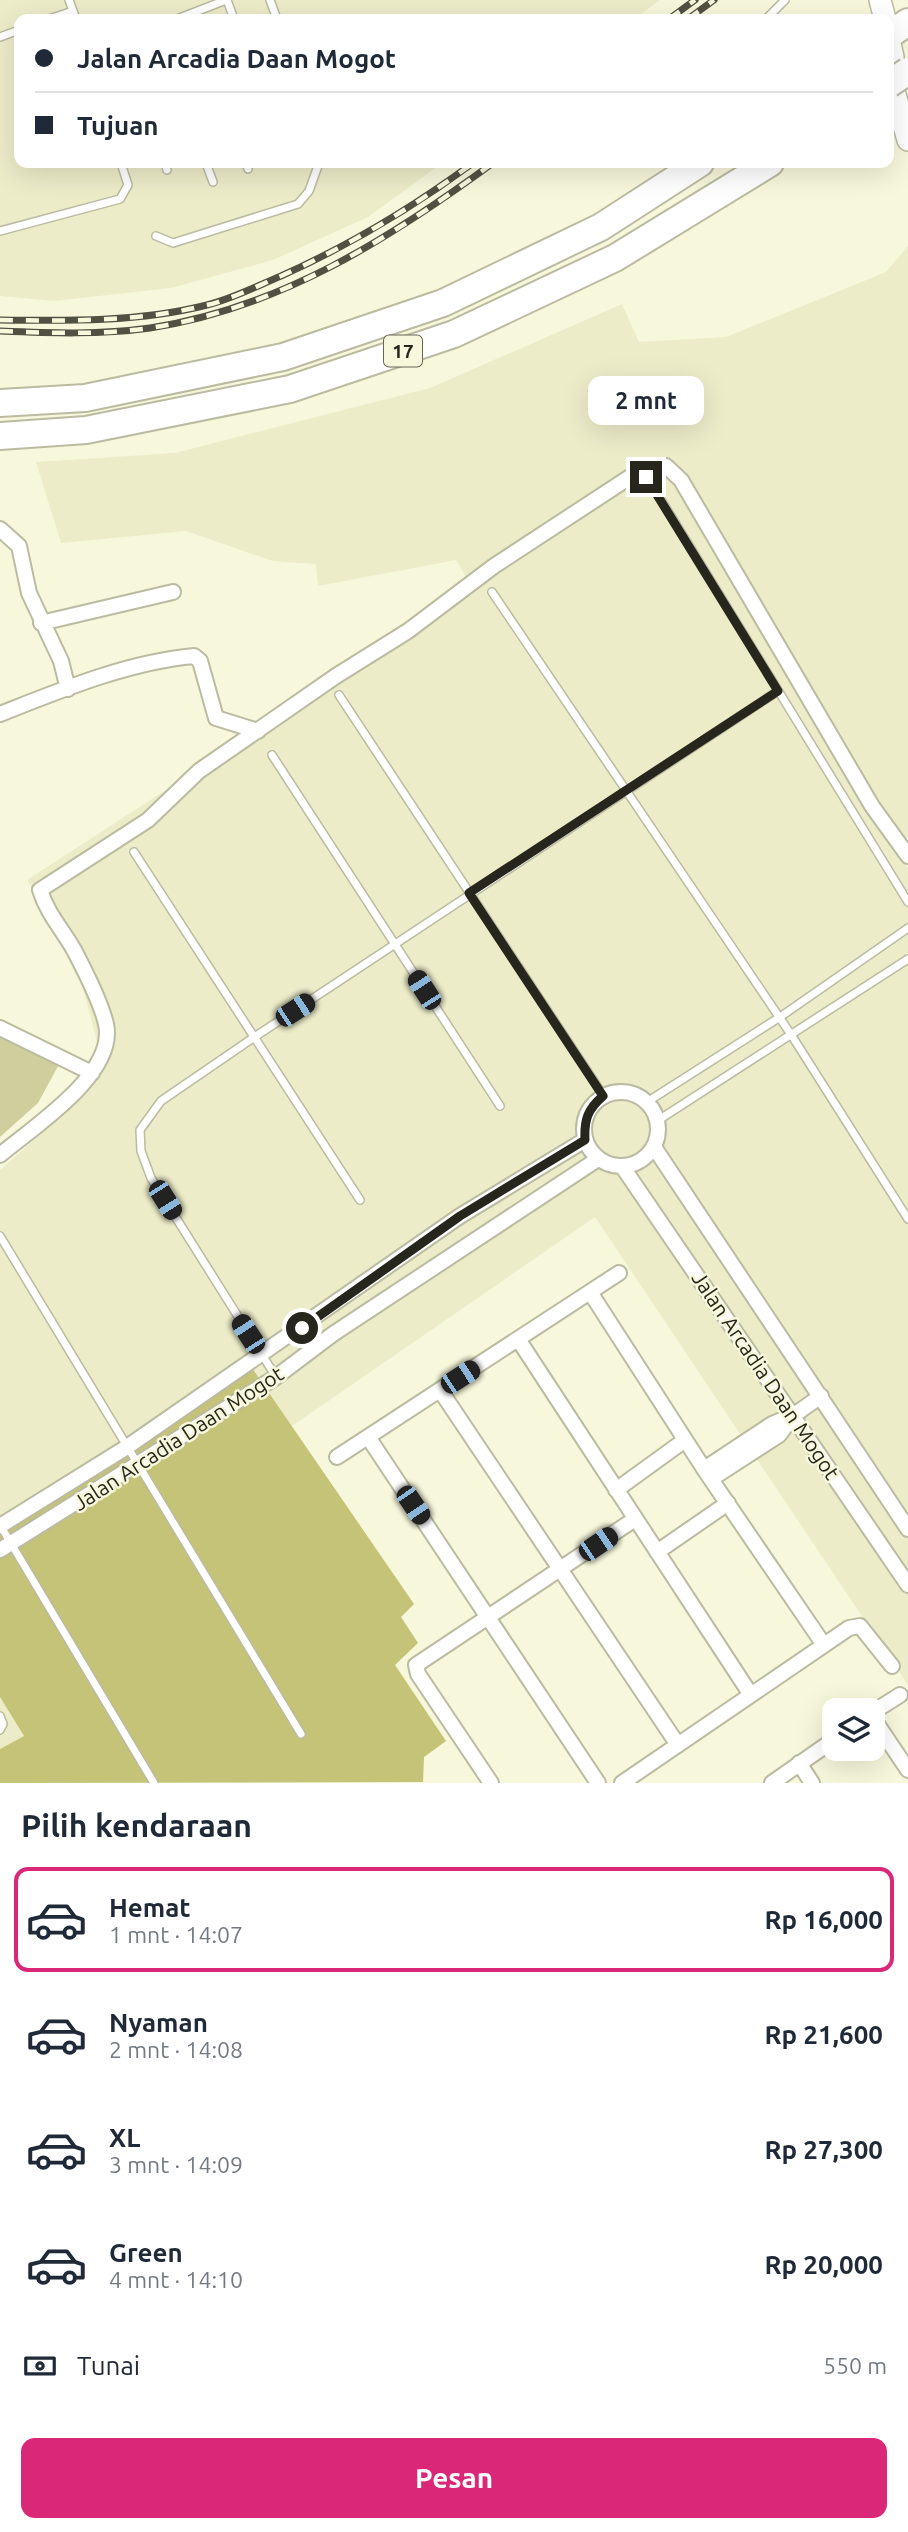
<!DOCTYPE html>
<html lang="id">
<head>
<meta charset="utf-8">
<style>
  body { margin:0; font-family:Ubuntu,sans-serif; background:#f2f2f3; color:#1f2937; height:100vh; display:flex; flex-direction:column; font-size:26px; white-space:nowrap }
  * { box-sizing:border-box; margin:0 }
  p { font-size:23px; color:#747a83 }
  .icon { flex:none; width:38px; height:38px; fill:none; stroke:currentColor; stroke-width:2; stroke-linecap:round; stroke-linejoin:round }
  .map { position:relative; height:1783px; overflow:hidden }
  .drawer { display:flex; flex-direction:column; background:#fff; flex:1 }
  .drawer>* { flex:none }
  .top-card { position:absolute; left:14px; top:14px; width:880px; height:154px; border-radius:14px; box-shadow:0 7px 28px #0002; display:grid; align-content:center; height:154px; padding:0 21px; background:#fff }
  .tools { position:absolute; left:822px; top:1698px; display:grid; gap:14px }
  .tools a { display:grid; place-items:center; width:63px; height:63px; border-radius:14px; background:#fff; box-shadow:0 7px 28px #0002; font-size:35px }
  .end { position:absolute; width:32px; height:32px; margin:-16px; border:9px solid #26261c; background:#fff; box-shadow:0 0 0 4px #fff }
  .from { border-radius:50% }
  .bubble { position:absolute; height:49px; border-radius:14px; background:#fff; box-shadow:0 7px 28px #0002; font-size:23px; font-weight:700; line-height:49px; text-align:center }
  .car { position:absolute; width:21px; height:42px; margin:-21px -10px; border-radius:9px; box-shadow:0 0 5px 2px #0007; background:linear-gradient(#222 24%,#8ab4d8 0 40%,#222 0 76%,#8ab4d8 0 86%,#222 0) }
  .top-card b { display:flex; align-items:center; gap:24px; height:66px; font-size:26px }
  .top-card b+b { border-top:2px solid #e0e1e3 }
  .top-card i { width:18px; height:18px; background:#1f2937 }
  ul { padding:0; list-style:none }
  li { display:flex; align-items:center; gap:21px; height:105px; margin:0 14px 10px; padding:0 7px; border:4px solid transparent; border-radius:14px }
  li div { flex:1 }
  li b { display:block; font-size:26px }
  li em { font-style:normal; font-weight:700 }
  li.selected { border-color:#db2777 }
  li>.icon { width:63px; height:63px; stroke-width:1.5 }
  h2 { padding:0 21px; font-size:32px; line-height:84px }
  .pay { display:flex; align-items:center; gap:18px; height:77px; padding:0 21px; font-size:26px }
  .pay p { margin-inline-start:auto }
  .cta { display:flex; gap:14px; margin-top:auto; padding:14px 21px }
  .cta a { flex:1; height:80px; border-radius:14px; background:#db2777; color:#fff; font-size:28px; font-weight:700; line-height:80px; text-align:center }
  .map>svg:first-child { display:block }
  .built { fill:#ececc9 }
  .green { fill:#cfcf9e }
  .forest { fill:#c5c378 }
  .lines { fill:none; stroke-linecap:round; stroke-linejoin:round }
  .service-casing { stroke:#babba0; stroke-width:10 }
  .minor-casing { stroke:#babba0; stroke-width:18 }
  .secondary-casing { stroke:#babba0; stroke-width:24 }
  .motorway-casing { stroke:#babba0; stroke-width:30 }
  .service { stroke:#fff; stroke-width:7 }
  .minor { stroke:#fff; stroke-width:14 }
  .secondary { stroke:#fff; stroke-width:21 }
  .motorway { stroke:#fff; stroke-width:26 }
  .rail-casing { stroke:#515143; stroke-width:7 }
  .rail { stroke:#f7f7dc; stroke-width:4.5; stroke-dasharray:13; stroke-linecap:butt }
  .motorway-bridge-casing { stroke:#babba0; stroke-width:30; stroke-linecap:butt }
  .motorway-bridge { stroke:#fff; stroke-width:26 }
  .route { stroke:#26261c; stroke-width:9 }
  .labels { text-anchor:middle; dominant-baseline:central; stroke-width:5; stroke-linejoin:round; paint-order:stroke }
  .shield { fill:#f7f7dc; stroke:#656556; stroke-width:2 }
  .shield-label { font-size:19px; font-weight:bold; fill:#26261c }
  .street-label { font-size:21px; fill:#26261c; stroke:#f7f7dc }
</style>
</head>
<body>
<div class="map">
<svg width="908" height="1783" viewBox="0 0 908 1783">
  <rect width="100%" height="100%" fill="#f7f7dc"/>
  <path class="built" d="M 0,0 L 660,0 L 634,19 L 19,19 L 19,163 L 442,163 L 368,217 L 273,260 L 171,288 L 54,301 L 0,296 Z
    M 908,246 L 908,838 L 890,844 L 908,868 L 908,1685 L 595,1217 L 292,1426 L 245,1359 L 134,1435 L 0,1518 L 0,1170 L 69,1109 L 100,1053 L 75,958 L 27,880 L 300,703 L 470,584 L 456,560 L 318,586 L 316,564 L 273,561 L 186,531 L 61,543 L 36,462 L 175,453 L 430,388 L 622,304 L 639,342 L 726,337 L 886,272 Z
    M 0,1697 L 24,1736 L 0,1749 Z"/>
  <path class="green" d="M 0,1023 L 63,1057 L 38,1103 L 0,1137 Z"/>
  <path class="forest" d="M 245,1358 L 414,1604 L 401,1617 L 418,1643 L 395,1665 L 446,1741 L 424,1757 L 423,1782 L 0,1783 L 0,1749 L 24,1736 L 0,1697 L 0,1518 L 134,1435 Z"/>
  <g class="lines">
    <defs>
      <path id="service" d="M 69,0 L 76,19
        M 227,0 L 234,19
        M 270,0 L 277,19
        M 49,19 L 73,11
        M 177,19 L 226,0
        M 766,19 L 785,0
        M 0,37 L 19,30
        M 165,163 L 167,170
        M 206,163 L 213,182
        M 246,163 L 248,169
        M 0,231 L 120,199 L 128,185 L 121,163
        M 156,236 L 173,243 L 298,204 L 309,191 L 319,163
        M 647,477 L 908,902
        M 492,592 L 792,1036 L 908,1219
        M 339,695 L 603,1095
        M 272,755 L 500,1106
        M 134,852 L 360,1200
        M 647,1102 L 780,1017 L 908,928
        M 657,1121 L 908,959
        M 0,1236 L 301,1734
        M 276,1377 L 151,1178 L 141,1151 L 140,1130 L 161,1101 L 256,1036 L 778,691
        M 0,1525 L 154,1783
        M 0,1716 L 3,1724 L 0,1730"/>
      <path id="minor" d="M 0,529 L 19,546 L 29,593 L 61,661 L 68,689
        M 41,623 L 173,592
        M 0,714 C 61,690 128,662 194,656 L 200,661 L 216,718 L 258,731
        M 0,1028 L 92,1073
        M584 1129a37 37 0 1 1 74 0a37 37 0 1 1-74 0Z
        M 654,1147 L 908,1529
        M 0,1155 C 33,1127 117,1074 106,1024 C 101,1003 84,969 74,950 C 62,929 47,913 40,890 L 148,820 L 199,771 L 336,676 L 408,631 L 494,566 L 639,471 L 666,466 L 681,480 L 872,806 L 908,856
        M 622,1166 L 908,1585
        M 590,1292 L 704,1469 L 824,1645
        M 518,1339 L 751,1695
        M 440,1390 L 678,1745
        M 368,1437 L 598,1783
        M 337,1457 L 619,1273
        M 704,1469 L 772,1424 L 794,1415 L 821,1396
        M 711,1479 L 779,1435 L 793,1416
        M 616,1490 L 685,1440
        M 0,1526 L 127,1447 L 460,1216 L 585,1140
        M 0,1550 L 276,1377 L 333,1334 L 598,1159
        M 657,1552 L 728,1503
        M 873,1712 L 900,1695
        M 873,1718 L 908,1770
        M 799,1763 L 812,1783
        M 491,1783 L 418,1674 L 416,1665 L 635,1519
        M 622,1783 L 849,1628 L 860,1626 L 892,1666
        M 772,1783 L 835,1739"/>
      <path id="secondary" d="M 880,0 L 885,19
        M 889,39 L 893,57 L 892,84 L 908,140"/>
      <path id="motorway" d="M 889,35 L 908,22
        M 0,403 L 85,398 L 283,357 L 443,303 L 601,227 L 700,163
        M 0,436 L 86,430 L 290,389 L 454,334 L 615,258 L 770,163"/>
    </defs>
    <use href="#service" class="service-casing"/>
    <use href="#minor" class="minor-casing"/>
    <use href="#secondary" class="secondary-casing"/>
    <use href="#motorway" class="motorway-casing"/>
    <use href="#service" class="service"/>
    <use href="#minor" class="minor"/>
    <use href="#secondary" class="secondary"/>
    <use href="#motorway" class="motorway"/>
    <defs>
      <path id="rail" d="M 669,19 L 695,0
        M 688,19 L 714,0
        M 0,320 C 68,321 140,322 207,305 C 232,299 257,286 281,276 C 350,245 412,208 473,163
        M 0,331 C 50,333 100,335 150,328 C 280,308 389,239 493,163"/>
    </defs>
    <use href="#rail" class="rail-casing"/>
    <use href="#rail" class="rail"/>
    <defs>
      <path id="motorway-bridge" d="M 889,84 L 908,71"/>
    </defs>
    <use href="#motorway-bridge" class="motorway-bridge-casing"/>
    <use href="#motorway-bridge" class="motorway-bridge"/>
  </g>
  <g class="lines">
    <path class="route" d="M 302,1328 L 460,1216 L 585,1140 C 584,1119 588,1109 603,1096 L 469,893 L 778,691 L 646,477"/>
  </g>
  <g class="labels">
    <rect class="shield" x="384" y="335.5" width="38" height="31" rx="5"/>
    <g class="shield-label">
      <text x="403" y="351">17</text>
    </g>
    <g class="street-label">
      <text transform="translate(766 1375) rotate(56)">Jalan Arcadia Daan Mogot</text>
      <text transform="translate(178 1438) rotate(-33)">Jalan Arcadia Daan Mogot</text>
    </g>
  </g>
</svg>
<div class="tools">
<a><svg class="icon" aria-label="layers" viewBox="0 0 24 24"><path d="M12 4l9 5-9 5-9-5zM3 14l9 5 9-5"/></svg></a>
</div>
<i class="end from" style="left:302px;top:1328px"></i>
<i class="end" style="left:646px;top:477px"></i>
<div class="bubble" style="left:588px;top:376px;width:116px">2 mnt</div>
<i class="car" style="left:424px;top:990px;rotate:327deg"></i>
<i class="car" style="left:295px;top:1010px;rotate:57deg"></i>
<i class="car" style="left:165px;top:1200px;rotate:148deg"></i>
<i class="car" style="left:248px;top:1334px;rotate:327deg"></i>
<i class="car" style="left:460px;top:1377px;rotate:57deg"></i>
<i class="car" style="left:413px;top:1505px;rotate:146deg"></i>
<i class="car" style="left:598px;top:1544px;rotate:56deg"></i>
<div class="top-card">
<b><i class="from"></i>Jalan Arcadia Daan Mogot</b>
<b><i></i>Tujuan</b>
</div>
</div>
<section class="drawer">
<h2>Pilih kendaraan</h2>
<ul>
<li class="selected"><svg class="icon" aria-label="car" viewBox="0 0 24 24"><path d="M5 17H2v-5l4-1 3-4h7l3 4 3 1v5h-3M9 17h6M6 11h13"/><circle cx="7" cy="17" r="2"/><circle cx="17" cy="17" r="2"/></svg><div><b>Hemat</b><p>1 mnt · 14:07</p></div><em>Rp 16,000</em></li>
<li><svg class="icon" aria-label="car" viewBox="0 0 24 24"><path d="M5 17H2v-5l4-1 3-4h7l3 4 3 1v5h-3M9 17h6M6 11h13"/><circle cx="7" cy="17" r="2"/><circle cx="17" cy="17" r="2"/></svg><div><b>Nyaman</b><p>2 mnt · 14:08</p></div><em>Rp 21,600</em></li>
<li><svg class="icon" aria-label="car" viewBox="0 0 24 24"><path d="M5 17H2v-5l4-1 3-4h7l3 4 3 1v5h-3M9 17h6M6 11h13"/><circle cx="7" cy="17" r="2"/><circle cx="17" cy="17" r="2"/></svg><div><b>XL</b><p>3 mnt · 14:09</p></div><em>Rp 27,300</em></li>
<li><svg class="icon" aria-label="car" viewBox="0 0 24 24"><path d="M5 17H2v-5l4-1 3-4h7l3 4 3 1v5h-3M9 17h6M6 11h13"/><circle cx="7" cy="17" r="2"/><circle cx="17" cy="17" r="2"/></svg><div><b>Green</b><p>4 mnt · 14:10</p></div><em>Rp 20,000</em></li>
</ul>
<div class="pay"><svg class="icon" aria-label="cash" viewBox="0 0 24 24"><path d="M3 7h18v10H3z"/><circle cx="12" cy="12" r="2"/></svg>Tunai<p>550 m</p></div>
<div class="cta"><a>Pesan</a></div>
</section>
</body>
</html>
